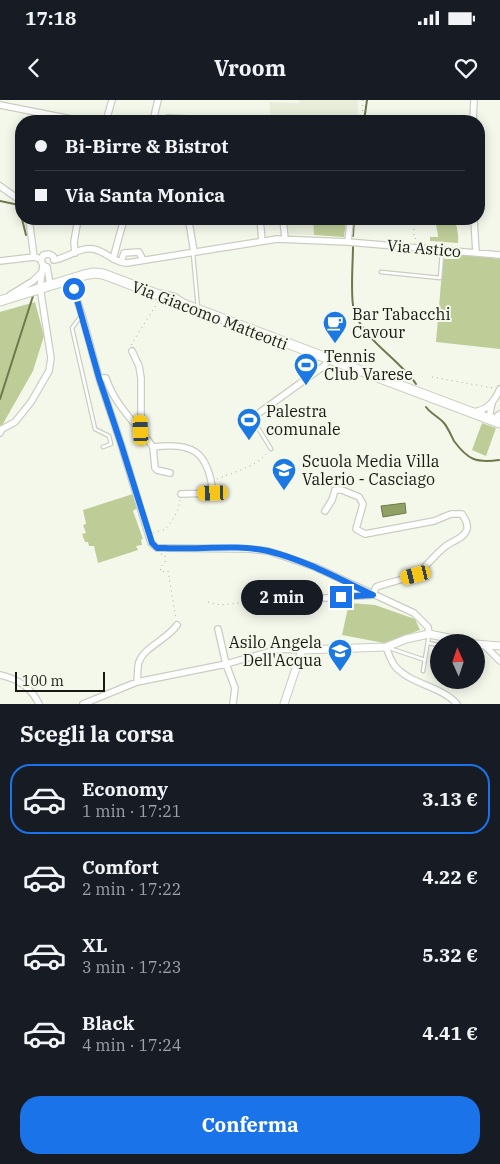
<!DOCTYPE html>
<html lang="it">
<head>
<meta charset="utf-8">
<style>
  body { margin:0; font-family:"IBM Plex Serif",serif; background:#242831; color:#f1f3f6; height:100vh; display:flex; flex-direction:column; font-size:19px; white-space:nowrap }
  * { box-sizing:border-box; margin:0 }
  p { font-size:16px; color:#9ea1a6 }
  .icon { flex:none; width:28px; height:28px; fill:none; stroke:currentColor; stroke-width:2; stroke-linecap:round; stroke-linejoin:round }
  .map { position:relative; height:604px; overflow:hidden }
  .sheet { display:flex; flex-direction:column; background:#171b24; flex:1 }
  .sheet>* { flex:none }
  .banner { position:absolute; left:15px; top:15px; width:470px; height:110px; border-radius:20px; box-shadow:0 2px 12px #0003; display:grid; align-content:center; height:110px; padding:0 20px; background:#171b24 }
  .needle { width:32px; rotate:357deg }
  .buttons { position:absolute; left:430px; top:534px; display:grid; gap:10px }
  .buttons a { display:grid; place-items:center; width:55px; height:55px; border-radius:50%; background:#171b24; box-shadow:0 2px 12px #0003; font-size:25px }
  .scale { position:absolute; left:15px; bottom:12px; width:90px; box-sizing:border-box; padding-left:5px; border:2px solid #181914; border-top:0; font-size:14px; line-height:18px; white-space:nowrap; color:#181914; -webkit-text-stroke:4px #f4f8eb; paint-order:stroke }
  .end { position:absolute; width:22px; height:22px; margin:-11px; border:6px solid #1a73e8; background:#fff; box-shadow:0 0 0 2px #fff }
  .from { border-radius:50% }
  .bubble { position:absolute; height:35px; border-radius:18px; background:#171b24; box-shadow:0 2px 12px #0003; font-size:16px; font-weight:700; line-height:35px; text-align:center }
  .car { position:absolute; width:15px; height:30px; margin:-15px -8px; border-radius:6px; box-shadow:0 0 4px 1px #0007; background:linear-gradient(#f5c518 24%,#345 0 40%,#f5c518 0 76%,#345 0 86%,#f5c518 0) }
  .banner b { display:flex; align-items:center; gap:18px; height:48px; font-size:19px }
  .banner b+b { border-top:1px solid #363941 }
  .banner i { width:12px; height:12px; background:#f1f3f6 }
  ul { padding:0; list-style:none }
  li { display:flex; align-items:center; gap:15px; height:70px; margin:0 10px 8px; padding:0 10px; border:2px solid transparent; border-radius:20px }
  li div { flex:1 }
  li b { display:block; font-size:19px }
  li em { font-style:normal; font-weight:700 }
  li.on { border-color:#1a73e8 }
  li>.icon { width:45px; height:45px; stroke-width:1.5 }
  h2 { padding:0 20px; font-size:22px; line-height:60px }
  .button { display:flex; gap:10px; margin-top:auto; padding:10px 20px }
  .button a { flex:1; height:58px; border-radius:20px; background:#1a73e8; color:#fff; font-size:20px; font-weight:700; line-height:58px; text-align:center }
  .status { display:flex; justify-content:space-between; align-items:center; height:35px; padding:0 25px; background:#171b24; direction:ltr }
  .status svg { height:14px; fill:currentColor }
  header { display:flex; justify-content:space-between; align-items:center; height:65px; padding:0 20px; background:#171b24; font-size:22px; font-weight:700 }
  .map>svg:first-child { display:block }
  .built { fill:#e8eeda }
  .green { fill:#becc98 }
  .water { fill:#91a064; stroke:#6d784c }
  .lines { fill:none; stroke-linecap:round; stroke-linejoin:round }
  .stream { stroke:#6d784c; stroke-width:2 }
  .service-casing { stroke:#cacec1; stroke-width:5 }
  .minor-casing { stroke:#cacec1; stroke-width:8 }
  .tertiary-casing { stroke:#cacec1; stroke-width:9 }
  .primary-casing { stroke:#cacec1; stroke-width:11 }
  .path { stroke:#aaada3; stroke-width:1; stroke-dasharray:1 4; stroke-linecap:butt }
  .service { stroke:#fff; stroke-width:2.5 }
  .minor { stroke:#fff; stroke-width:5.5 }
  .tertiary { stroke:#fff; stroke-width:7 }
  .primary { stroke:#fff; stroke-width:9 }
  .route { stroke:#1a73e8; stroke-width:6 }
  .labels { text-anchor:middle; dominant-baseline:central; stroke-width:4; stroke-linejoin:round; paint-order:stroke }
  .street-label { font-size:16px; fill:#181914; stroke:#f4f8eb }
  .poi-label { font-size:16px; fill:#181914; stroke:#f4f8eb; text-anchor:start }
</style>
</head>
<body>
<div class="status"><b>17:18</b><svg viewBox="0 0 49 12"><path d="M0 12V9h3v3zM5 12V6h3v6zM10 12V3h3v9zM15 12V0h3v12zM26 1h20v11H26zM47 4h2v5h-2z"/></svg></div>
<header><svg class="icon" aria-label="back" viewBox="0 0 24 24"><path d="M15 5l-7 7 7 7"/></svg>Vroom<svg class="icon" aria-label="heart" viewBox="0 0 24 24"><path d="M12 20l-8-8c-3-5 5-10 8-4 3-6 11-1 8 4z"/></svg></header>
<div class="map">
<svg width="500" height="604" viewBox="0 0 500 604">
  <rect width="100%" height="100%" fill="#f4f8eb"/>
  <path class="built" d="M 300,0 L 358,0 L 357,21 L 271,21 L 269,2 L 299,3 Z
    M 286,119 L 313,119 L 314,135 L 287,134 Z"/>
  <path class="green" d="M 313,119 L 346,119 L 344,137 L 314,135 Z
    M 454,122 L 456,123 C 457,130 459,135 458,143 L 430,141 L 430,137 L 438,137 L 438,135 L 436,124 L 453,124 Z
    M 456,153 L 500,159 L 500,249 L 436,242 L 443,159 L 454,159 Z
    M 35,202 L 44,236 L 33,271 L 0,329 L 0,212 Z
    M 482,323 L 496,328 L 486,356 L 472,350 Z
    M 136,393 L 140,406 L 133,411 L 143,439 L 141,440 L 142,445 L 136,446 L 138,450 L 98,463 L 94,446 L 89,446 L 88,442 L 85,442 L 82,434 L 86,433 L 83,425 L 86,424 L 83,410 Z
    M 349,503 L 375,505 L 415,519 L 420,530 L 384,543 L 342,535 Z"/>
  <path class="water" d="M 405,403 L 406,413 L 383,417 L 381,406 Z"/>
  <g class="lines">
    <path class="stream" d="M 364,21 L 367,0
      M 0,101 L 19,105 L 21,114
      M 22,119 L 26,135
      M 353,136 L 354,119
      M 353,147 C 353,161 350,198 354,210 C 363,240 398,258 416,284
      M 0,299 L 33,196
      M 426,307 C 431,314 439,317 444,323 C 448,328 451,335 454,341 C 468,360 476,363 499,360"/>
    <defs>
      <path id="service" d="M 193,154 L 198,208
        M 381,172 L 440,178 L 442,152
        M 161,192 L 175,195 L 184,201
        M 81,216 L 72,228 L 95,329 L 109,336 L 111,344 L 103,347
        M 306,277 L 307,260
        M 252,318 L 271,349
        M 428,543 L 439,545
        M 389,548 L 425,560
        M 423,571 L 429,535"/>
      <path id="minor" d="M 0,5 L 81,21
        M 168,18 L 209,20 L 210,21
        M 106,21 L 112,0
        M 153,21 L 158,0
        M 473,21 L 474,0
        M 0,86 L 21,101
        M 29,119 L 34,157
        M 260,119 L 262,141
        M 283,119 L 285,139
        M 474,119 L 476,153
        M 189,122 L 194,152
        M 348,142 L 350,122
        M 75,153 L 74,142 L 78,119
        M 113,159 L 124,119
        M 54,160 C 68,158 79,147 93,149 C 106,151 114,163 127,163 L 277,139 L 348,142 L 500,155
        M 0,161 L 34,157 L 41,159
        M 121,162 L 124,153 L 139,152 L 143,160
        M 47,167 L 43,165 L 41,161 L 43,155 L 49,154 L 53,156 L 54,160
        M 47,167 L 50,185
        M 70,179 L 82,215 L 99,278 L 121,344 L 151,443 L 157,448 L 165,448 L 248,449 L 268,451 L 315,467 L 414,513 L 428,527 L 429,534
        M 10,195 L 33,181 L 41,173
        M 132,251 L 139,266 L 141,278 L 141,330
        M 99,278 L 106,278 C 115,306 136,323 153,347 C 193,342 208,351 213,393 L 181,394
        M 492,303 L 490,313 L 492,320 L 500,314
        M 473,312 C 488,310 494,302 500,289
        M 252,318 L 324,266 L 329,259
        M 0,333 L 2,329 L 15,322 L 31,302 L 49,271 L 51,258 L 40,187 L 43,165
        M 153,347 L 155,368 L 157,370 L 170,373
        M 325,498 L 373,495 L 376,487 C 386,483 411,478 417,474 C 427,466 435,454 446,446 C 452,441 465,438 467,429 C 468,423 465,419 462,414 L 451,414 L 434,421 L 365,434 L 356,429 L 363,404 L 359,397 L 342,390 L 335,390 L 332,400 L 325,411
        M 218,529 L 226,564 L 235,588 L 233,604
        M 484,545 L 500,561
        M 386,547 C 388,553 391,560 394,565 C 410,585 440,585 457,604
        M 0,575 C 18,579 31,587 39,604
        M 137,582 C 138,576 137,568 139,562 C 144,547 168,539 177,525
        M 83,604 L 137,582 L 226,564 L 279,549 L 302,550"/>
      <path id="tertiary" d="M 476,544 L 500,546
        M 284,604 L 302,550 L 386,547 L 406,539 L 429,534 L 468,542"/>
      <path id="primary" d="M 0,201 L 84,175 L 94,173 L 103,174 L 500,323"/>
    </defs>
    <use href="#service" class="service-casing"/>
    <use href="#minor" class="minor-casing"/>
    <use href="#tertiary" class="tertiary-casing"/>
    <use href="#primary" class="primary-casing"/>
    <path class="path" d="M 362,21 L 363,0
      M 414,119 L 414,138 L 417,139
      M 131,245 L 158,202
      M 432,277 L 493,288
      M 217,379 C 234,372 256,367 268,352
      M 153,433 C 156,432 162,431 165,429 C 173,422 179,409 180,400
      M 161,454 L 165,455 L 165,462 L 160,468 L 161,472 L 168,471 L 176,519
      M 208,502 L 221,505 L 267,500 L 319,498"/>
    <use href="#service" class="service"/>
    <use href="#minor" class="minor"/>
    <use href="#tertiary" class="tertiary"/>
    <use href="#primary" class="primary"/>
  </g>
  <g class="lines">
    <path class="route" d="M 74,189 L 99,278 L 121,344 L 152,443 L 157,448 L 165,448 C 196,450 238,444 268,451 C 305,460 339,479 373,495 L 341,497"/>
  </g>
  <defs>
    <symbol id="cafe-pin" viewBox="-11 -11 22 30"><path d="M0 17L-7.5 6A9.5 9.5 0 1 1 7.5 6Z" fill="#1c79e2" stroke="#f4f8eb"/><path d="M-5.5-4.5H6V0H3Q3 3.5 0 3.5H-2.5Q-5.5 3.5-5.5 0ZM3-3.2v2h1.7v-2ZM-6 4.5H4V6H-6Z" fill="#fff"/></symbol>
    <symbol id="stadium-pin" viewBox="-11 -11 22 30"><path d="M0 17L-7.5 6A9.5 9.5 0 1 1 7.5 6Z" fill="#1c79e2" stroke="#f4f8eb"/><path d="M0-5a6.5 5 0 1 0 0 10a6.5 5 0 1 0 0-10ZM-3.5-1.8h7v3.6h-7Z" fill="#fff"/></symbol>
    <symbol id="school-pin" viewBox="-11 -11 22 30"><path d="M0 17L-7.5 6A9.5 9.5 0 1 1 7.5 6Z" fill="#1c79e2" stroke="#f4f8eb"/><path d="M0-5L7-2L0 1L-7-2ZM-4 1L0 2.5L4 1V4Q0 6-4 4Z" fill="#fff"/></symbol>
  </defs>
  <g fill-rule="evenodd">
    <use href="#cafe-pin" x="321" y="209" width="28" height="38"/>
    <use href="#stadium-pin" x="292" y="251" width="28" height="38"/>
    <use href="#stadium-pin" x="235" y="306" width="28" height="38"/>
    <use href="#school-pin" x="270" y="356" width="28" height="38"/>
    <use href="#school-pin" x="326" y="537" width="28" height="38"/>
  </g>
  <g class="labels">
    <g class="street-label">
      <text transform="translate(424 148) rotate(5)">Via Astico</text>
      <text transform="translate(210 215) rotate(21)">Via Giacomo Matteotti</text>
    </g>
    <g class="poi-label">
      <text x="352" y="214">Bar Tabacchi<tspan x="352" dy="18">Cavour</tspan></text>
      <text x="324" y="256">Tennis<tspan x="324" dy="18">Club Varese</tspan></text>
      <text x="266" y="311">Palestra<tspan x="266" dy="18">comunale</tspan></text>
      <text x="302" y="361">Scuola Media Villa<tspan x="302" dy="18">Valerio - Casciago</tspan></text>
      <text x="322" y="542" text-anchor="end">Asilo Angela<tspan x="322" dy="18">Dell'Acqua</tspan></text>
    </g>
  </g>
</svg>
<div class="buttons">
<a><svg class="needle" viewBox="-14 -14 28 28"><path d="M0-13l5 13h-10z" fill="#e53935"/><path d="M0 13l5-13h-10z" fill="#9ea1a6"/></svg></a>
</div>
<div class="scale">100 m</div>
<i class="end from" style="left:74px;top:189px"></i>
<i class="end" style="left:341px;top:497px"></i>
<div class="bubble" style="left:241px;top:480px;width:82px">2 min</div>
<i class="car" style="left:141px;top:330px;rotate:357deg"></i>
<i class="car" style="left:213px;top:393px;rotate:268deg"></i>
<i class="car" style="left:416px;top:475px;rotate:256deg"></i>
<div class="banner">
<b><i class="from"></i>Bi-Birre &amp; Bistrot</b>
<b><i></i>Via Santa Monica</b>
</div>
</div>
<section class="sheet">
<h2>Scegli la corsa</h2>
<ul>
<li class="on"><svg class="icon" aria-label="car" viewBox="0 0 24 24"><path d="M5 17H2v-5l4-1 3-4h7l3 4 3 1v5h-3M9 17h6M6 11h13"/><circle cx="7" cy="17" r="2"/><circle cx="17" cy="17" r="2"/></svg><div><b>Economy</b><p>1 min · 17:21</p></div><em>3.13 €</em></li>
<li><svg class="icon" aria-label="car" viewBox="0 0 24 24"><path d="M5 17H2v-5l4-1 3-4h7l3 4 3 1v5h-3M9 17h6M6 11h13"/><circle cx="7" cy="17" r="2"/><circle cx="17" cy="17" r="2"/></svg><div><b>Comfort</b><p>2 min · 17:22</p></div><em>4.22 €</em></li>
<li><svg class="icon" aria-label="car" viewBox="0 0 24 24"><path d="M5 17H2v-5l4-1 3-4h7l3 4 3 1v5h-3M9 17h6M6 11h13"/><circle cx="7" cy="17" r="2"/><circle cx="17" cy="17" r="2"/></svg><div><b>XL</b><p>3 min · 17:23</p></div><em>5.32 €</em></li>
<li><svg class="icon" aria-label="car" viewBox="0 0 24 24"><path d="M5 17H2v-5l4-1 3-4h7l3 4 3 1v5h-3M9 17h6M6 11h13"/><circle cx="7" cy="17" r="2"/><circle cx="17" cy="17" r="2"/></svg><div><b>Black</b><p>4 min · 17:24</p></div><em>4.41 €</em></li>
</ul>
<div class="button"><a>Conferma</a></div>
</section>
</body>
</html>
